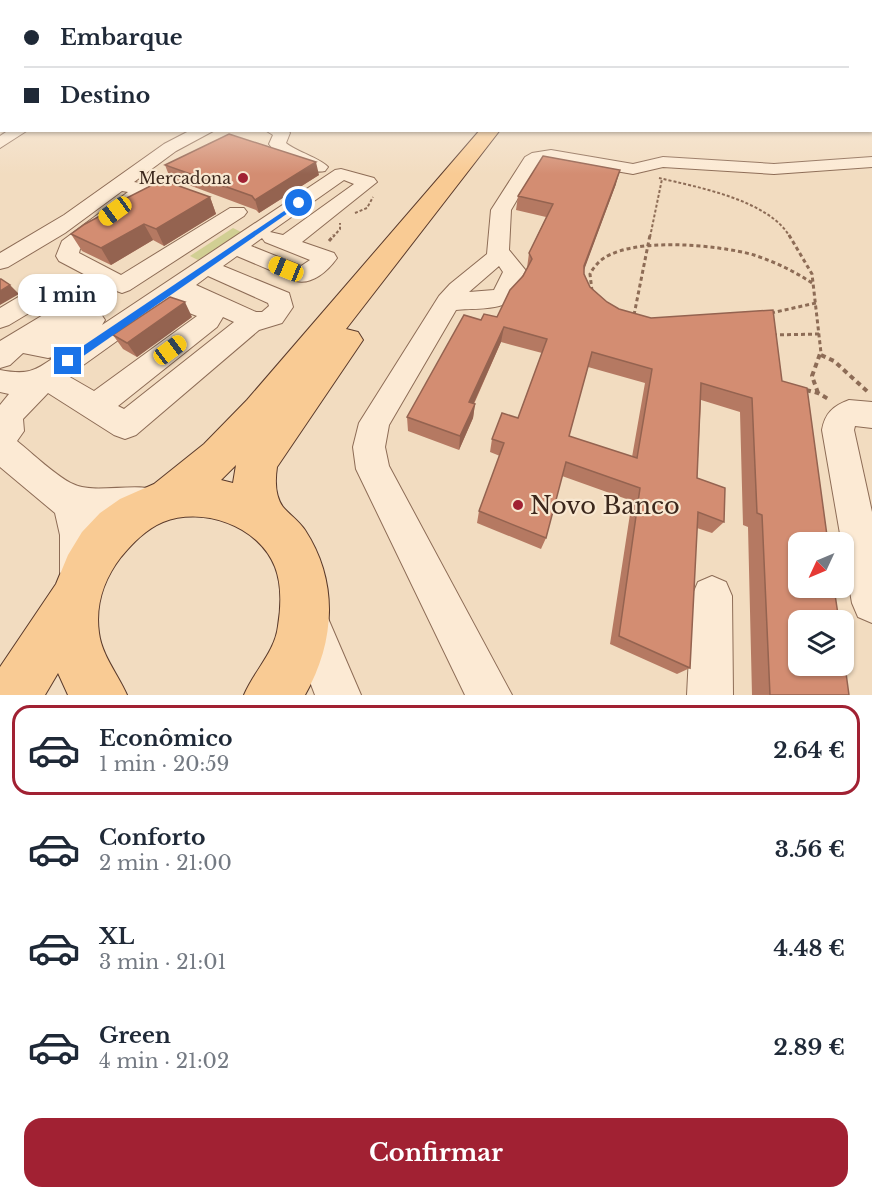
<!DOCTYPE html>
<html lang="pt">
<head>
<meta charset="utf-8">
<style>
  body { margin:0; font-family:"Libre Baskerville",serif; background:#f2f2f3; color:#1f2937; height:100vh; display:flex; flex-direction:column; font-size:22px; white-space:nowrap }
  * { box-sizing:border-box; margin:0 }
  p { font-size:20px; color:#747a83 }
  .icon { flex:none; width:33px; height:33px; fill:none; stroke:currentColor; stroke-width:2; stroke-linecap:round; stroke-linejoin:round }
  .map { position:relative; height:695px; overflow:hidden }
  .details { display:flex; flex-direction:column; background:#fff; flex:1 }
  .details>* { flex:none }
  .guide { position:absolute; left:0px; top:0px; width:873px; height:132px; box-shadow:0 2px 4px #0004; display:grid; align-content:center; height:132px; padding:0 24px; background:#fff }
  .needle { width:39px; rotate:226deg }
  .buttons { position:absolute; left:788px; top:532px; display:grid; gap:12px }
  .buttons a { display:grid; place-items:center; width:66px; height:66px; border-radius:12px; background:#fff; box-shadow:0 2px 4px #0004; font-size:30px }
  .end { position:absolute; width:27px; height:27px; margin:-14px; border:8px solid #1a73e8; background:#fff; box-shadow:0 0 0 3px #fff }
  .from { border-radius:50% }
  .bubble { position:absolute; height:42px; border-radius:18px; background:#fff; box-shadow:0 2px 4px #0004; font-size:20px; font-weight:700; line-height:42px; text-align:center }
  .car { position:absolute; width:18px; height:36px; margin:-18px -9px; border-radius:8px; box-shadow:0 0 4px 2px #0007; background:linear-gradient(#f5c518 24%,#345 0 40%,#f5c518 0 76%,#345 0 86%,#f5c518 0) }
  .guide b { display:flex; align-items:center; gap:21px; height:57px; font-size:22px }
  .guide b+b { border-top:2px solid #e0e1e3 }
  .guide i { width:15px; height:15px; background:#1f2937 }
  ul { padding:10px 0 0; list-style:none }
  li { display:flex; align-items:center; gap:18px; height:90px; margin:0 12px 9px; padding:0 12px; border:3px solid transparent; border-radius:18px }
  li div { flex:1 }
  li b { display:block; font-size:22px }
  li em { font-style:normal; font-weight:700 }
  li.on { border-color:#a12133 }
  li>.icon { width:54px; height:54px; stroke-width:1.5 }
  .action { display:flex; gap:12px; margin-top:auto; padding:12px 24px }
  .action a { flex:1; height:69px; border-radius:18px; background:#a12133; color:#fff; font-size:24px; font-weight:700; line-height:69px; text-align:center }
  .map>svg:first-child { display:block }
  .green { fill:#d1cf93 }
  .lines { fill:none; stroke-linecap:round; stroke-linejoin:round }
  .minor-casing { stroke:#8d6c56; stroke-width:2 }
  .major-casing { stroke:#5a3a2b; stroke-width:2 }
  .path-far2 { stroke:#8d6c56; stroke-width:2; stroke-dasharray:3 2; stroke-linecap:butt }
  .path-far1 { stroke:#8d6c56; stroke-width:3; stroke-dasharray:4 3; stroke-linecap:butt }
  .path { stroke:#8d6c56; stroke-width:4; stroke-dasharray:5 4; stroke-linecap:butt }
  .minor { fill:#fcead4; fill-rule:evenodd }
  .major { fill:#f9cb94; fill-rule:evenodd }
  .wall { fill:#b57962; fill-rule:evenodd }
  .shaded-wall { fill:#946350 }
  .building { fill:#d38d72; stroke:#946350; stroke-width:1.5; fill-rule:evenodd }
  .route { fill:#1a73e8 }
  .poi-dot { fill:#a12133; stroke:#f8e7d0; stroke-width:2 }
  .labels { text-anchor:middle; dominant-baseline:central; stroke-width:4.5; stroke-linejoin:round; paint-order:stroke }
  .far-poi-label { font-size:16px; fill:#3b271c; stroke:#f8e7d0; text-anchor:end }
  .near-poi-label { font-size:24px; fill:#3b271c; stroke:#f8e7d0; text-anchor:start }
</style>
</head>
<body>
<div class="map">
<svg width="872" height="695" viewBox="0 0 872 695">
  <rect width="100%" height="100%" fill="#f2dcc0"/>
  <path class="green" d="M 233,228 L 241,232 L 198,260 L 190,256 Z"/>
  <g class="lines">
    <defs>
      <path id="minor" d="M 0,96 L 2,96 L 2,105 L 0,105 Z
        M 9,130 L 28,130 L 0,148 L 0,136 Z
        M 191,130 L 215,130 L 176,151 L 134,182 L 151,185 L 153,189 L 80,249 L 79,253 L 121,275 L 230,208 L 244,208 L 247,212 L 244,216 L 130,290 L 122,293 L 114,290 L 59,261 L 56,256 L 62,241 L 128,192 L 122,191 L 65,233 L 8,267 L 0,269 L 0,253 L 64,215 L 164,144 Z
        M 265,130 L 288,130 L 290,133 L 286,143 C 297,152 320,158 328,167 L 325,171 C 307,175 279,158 269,144 L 273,135 Z
        M 551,150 L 633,164 L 663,157 L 774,164 L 872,157 L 872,167 L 774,174 L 663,167 L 633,174 L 551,160 L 538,164 L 511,210 L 509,250 L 527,272 C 522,281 519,291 513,298 C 503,311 471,308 456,310 L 389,425 L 385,447 L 389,466 L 512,695 L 465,695 L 356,469 L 353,447 L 359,423 L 439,296 L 450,284 L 487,254 L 491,210 L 525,157 L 532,153 ZM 499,266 L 503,272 L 494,290 L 469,292 Z
        M 341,169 L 374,178 L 377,182 L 302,242 L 334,253 L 337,258 C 328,271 312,285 296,281 L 237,256 L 223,266 L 289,293 L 293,307 L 282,323 L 259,330 L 136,435 L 125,439 L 114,435 L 48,393 L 23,419 L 24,431 L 17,441 C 32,453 57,477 73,484 C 96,495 135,481 161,491 L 167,503 L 161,515 L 149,520 L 94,521 C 100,542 101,565 93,586 L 79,591 L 65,586 L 60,572 L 60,535 L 55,513 L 0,467 L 0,405 L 9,394 L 0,392 L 0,370 C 27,375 34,372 56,356 L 48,358 L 23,353 L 10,365 L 0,368 L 0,341 L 53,309 L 44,304 L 9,325 L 0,328 L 0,308 L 35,287 L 44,285 L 101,314 L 105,320 L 102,325 L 335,170 ZM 344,180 L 354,184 L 283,235 L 270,232 ZM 262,238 L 265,242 L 310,260 L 301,266 L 251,246 ZM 208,276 L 268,303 L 269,306 L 262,312 L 256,312 L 196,285 ZM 174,300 L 176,308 L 197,316 L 94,391 L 68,376 ZM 223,317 L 234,322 L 124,409 L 118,406 L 217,327 Z
        M 849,400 L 872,402 L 872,428 L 855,426 L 854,430 L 872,512 L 872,623 L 858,617 L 852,603 L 822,430 C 825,413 833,406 849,400 Z
        M 712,576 L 726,582 L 732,596 L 733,695 L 687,695 L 692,596 L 698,582 Z
        M 309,603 L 324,609 L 361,695 L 315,695 L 288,624 L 294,609 Z"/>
      <path id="major" d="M 480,130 L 500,130 L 346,329 L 358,332 L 363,340 L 277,467 C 275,480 275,496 283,507 C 290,515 299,521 305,530 C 339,582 335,643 305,695 L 244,695 C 254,671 275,652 278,626 C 281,608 282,585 275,567 C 259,526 203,506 163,522 C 146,529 133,543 121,557 C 104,579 95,605 99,633 C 102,656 118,674 127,695 L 68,695 L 58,673 L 45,695 L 0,695 L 0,667 L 56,584 L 68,555 L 82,532 L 100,513 L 120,499 L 154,484 L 204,444 L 247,400 ZM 236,465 L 233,483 L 221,480 Z"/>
    </defs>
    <use href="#minor" class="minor-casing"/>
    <use href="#major" class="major-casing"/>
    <path class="path-far2" d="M 659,178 C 697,187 769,200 790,237
      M 355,213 L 367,208 L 373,197
      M 333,237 L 340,229 L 340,223
      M 650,237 L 662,179"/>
    <path class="path-far1" d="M 789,235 L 812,274 L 821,353
      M 329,241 L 334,235
      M 592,291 L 590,274 C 592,270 595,266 598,263 C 625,235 720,245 754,255 C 775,262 794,271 812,283
      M 771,313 L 816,303
      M 634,315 L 650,235
      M 773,335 L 819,334"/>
    <path class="path" d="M 821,355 L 834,361 L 868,392
      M 806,390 L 818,393 L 830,400
      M 818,393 L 812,376 L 821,351"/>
    <use href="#minor" class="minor"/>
    <use href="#major" class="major"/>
  </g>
  <path class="wall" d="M 165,165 L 319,175 L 259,213 L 256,210 L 170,178 Z
    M 616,184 L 584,269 L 584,274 L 590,287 L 607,302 L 619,309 L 782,381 L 849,695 L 752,695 L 748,527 L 743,525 L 740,412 L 701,400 L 697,478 L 724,522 L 712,533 L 697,528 L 690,668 L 677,674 L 610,644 L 632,501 L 562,476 L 546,538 L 541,549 L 477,523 L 479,511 L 500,456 L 490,452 L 492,439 L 518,418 L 542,353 L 501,342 L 474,404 L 475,404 L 473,418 L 459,450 L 408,431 L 407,417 L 481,320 L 497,317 L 527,268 L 529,253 L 546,217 L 516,210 L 518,196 ZM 588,367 L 645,383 L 632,457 L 569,436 Z
    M 210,197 L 216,214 L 164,246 L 153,240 L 111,265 L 82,251 L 71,234 L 109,211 L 107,208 Z
    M 192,317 L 137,357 L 123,349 L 113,335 Z"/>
  <path class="shaded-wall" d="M 316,162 L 319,175 L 259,213 L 255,200 Z
    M 620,170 L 616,184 L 580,281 L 584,266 Z
    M 210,197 L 216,214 L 164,246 L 156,229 Z
    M 144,224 L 153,240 L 111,265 L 101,248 Z
    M 10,285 L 19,294 L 0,305 L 0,291 Z
    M 185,302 L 192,317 L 137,357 L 127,343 Z
    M 504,327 L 501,342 L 468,416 L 469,402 Z
    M 475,404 L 473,418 L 459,450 L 460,436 Z"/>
  <path class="building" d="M 229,134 L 316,162 L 255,200 L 252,196 L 165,165 Z
    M 543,156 L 620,170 L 584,266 L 584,274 L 590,287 L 607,302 L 619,309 L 651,318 L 773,310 L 782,381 L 807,388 L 828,543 L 798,543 L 798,588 L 834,588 L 839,621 L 798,621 L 798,666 L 843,666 L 843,651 L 849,695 L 770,695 L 762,515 L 757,513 L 752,398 L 701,383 L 697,478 L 725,488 L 724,522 L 698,512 L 690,668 L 619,636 L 640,488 L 566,462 L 546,538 L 479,511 L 504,443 L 492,439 L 502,413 L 518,418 L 547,339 L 504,327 L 469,402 L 475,404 L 460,436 L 407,417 L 464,315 L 481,320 L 484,314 L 497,317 L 510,290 L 523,276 L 532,259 L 529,253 L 553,204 L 518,196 ZM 592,352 L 652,369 L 637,458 L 569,436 Z
    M 162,180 L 210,197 L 156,229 L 144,224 L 101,248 L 71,234 L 85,224 L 111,210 L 107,208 Z
    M 0,279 L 1,279 L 10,285 L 0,291 Z
    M 170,297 L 185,302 L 127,343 L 113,335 Z"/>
  <linearGradient id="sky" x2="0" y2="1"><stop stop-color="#8cbad4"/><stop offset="0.44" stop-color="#f9efe3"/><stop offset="1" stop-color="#f9efe3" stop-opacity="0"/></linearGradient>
  <rect width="872" height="174" fill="url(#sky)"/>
  <path class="route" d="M 299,201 L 301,204 L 72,364 L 65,364 L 65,358 Z"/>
  <g class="poi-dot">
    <circle cx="243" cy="178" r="6"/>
    <circle cx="518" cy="505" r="6"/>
  </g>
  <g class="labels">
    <g class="far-poi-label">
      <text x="231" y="178">Mercadona</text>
    </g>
    <g class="near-poi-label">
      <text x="530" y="505">Novo Banco</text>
    </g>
  </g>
</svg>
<div class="buttons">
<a><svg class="needle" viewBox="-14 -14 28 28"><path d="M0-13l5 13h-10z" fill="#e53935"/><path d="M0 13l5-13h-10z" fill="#747a83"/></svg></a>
<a><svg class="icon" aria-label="layers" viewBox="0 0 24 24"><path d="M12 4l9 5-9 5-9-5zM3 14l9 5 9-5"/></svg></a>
</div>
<i class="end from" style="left:299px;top:203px"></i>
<i class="end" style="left:68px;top:361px"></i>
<div class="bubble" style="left:18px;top:274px;width:99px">1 min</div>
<i class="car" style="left:115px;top:211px;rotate:234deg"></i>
<i class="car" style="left:286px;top:269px;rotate:292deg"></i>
<i class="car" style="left:170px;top:350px;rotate:53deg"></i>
<div class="guide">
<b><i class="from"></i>Embarque</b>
<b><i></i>Destino</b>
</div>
</div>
<section class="details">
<ul>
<li class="on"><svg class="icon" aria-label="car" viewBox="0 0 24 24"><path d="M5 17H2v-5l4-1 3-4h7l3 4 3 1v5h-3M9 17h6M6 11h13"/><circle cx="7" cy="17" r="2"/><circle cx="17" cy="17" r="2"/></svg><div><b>Econômico</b><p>1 min · 20:59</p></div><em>2.64 €</em></li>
<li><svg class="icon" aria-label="car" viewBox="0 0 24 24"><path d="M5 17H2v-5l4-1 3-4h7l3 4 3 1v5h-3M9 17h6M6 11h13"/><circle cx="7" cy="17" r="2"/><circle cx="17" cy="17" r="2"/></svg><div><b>Conforto</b><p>2 min · 21:00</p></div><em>3.56 €</em></li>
<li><svg class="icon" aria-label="car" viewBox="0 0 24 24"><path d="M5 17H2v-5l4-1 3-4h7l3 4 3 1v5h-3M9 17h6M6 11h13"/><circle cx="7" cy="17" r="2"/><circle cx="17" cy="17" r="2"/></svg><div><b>XL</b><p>3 min · 21:01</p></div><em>4.48 €</em></li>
<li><svg class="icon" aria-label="car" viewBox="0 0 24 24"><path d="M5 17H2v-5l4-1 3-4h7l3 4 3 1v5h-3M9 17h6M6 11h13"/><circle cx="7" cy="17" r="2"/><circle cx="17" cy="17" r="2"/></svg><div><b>Green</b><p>4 min · 21:02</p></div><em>2.89 €</em></li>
</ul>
<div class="action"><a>Confirmar</a></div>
</section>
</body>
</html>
